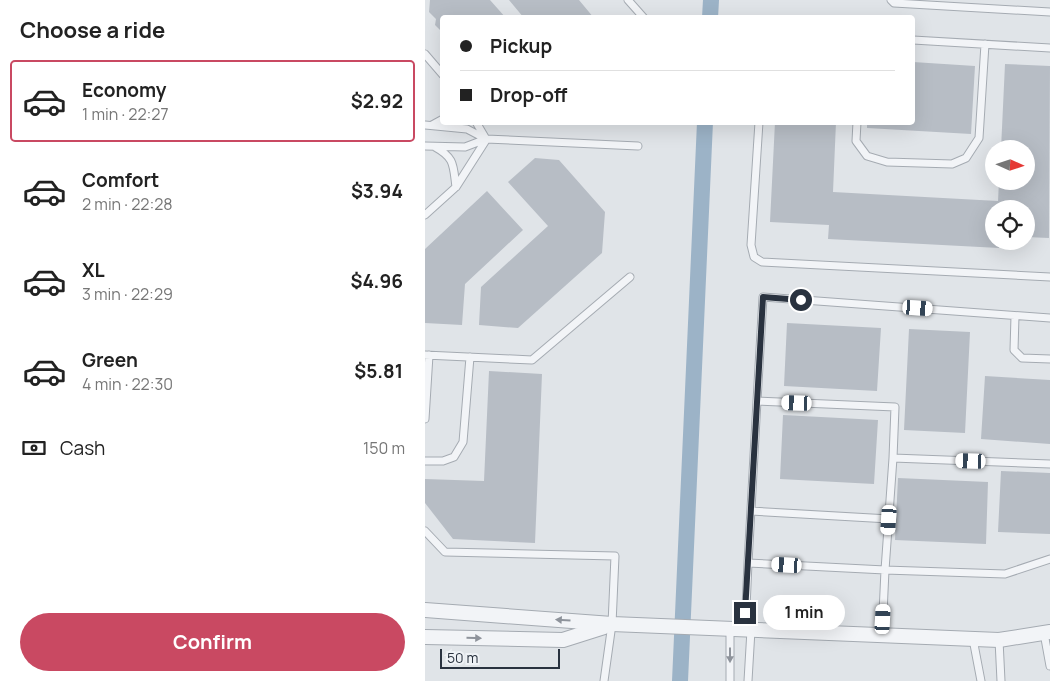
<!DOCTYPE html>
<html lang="en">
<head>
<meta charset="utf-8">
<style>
  body { margin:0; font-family:Manrope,sans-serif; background:#f2f2f2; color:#222; height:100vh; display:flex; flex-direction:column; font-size:19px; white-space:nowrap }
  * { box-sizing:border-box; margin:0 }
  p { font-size:16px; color:#767676 }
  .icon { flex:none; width:28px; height:28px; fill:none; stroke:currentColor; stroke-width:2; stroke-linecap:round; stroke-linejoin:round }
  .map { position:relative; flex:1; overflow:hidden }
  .drawer { display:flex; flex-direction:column; background:#fff; width:425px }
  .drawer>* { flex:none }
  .banner { position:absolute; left:15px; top:15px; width:475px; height:110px; border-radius:5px; box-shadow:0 5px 20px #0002; display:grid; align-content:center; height:110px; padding:0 20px; background:#fff }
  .needle { width:32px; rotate:93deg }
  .buttons { position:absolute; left:560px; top:140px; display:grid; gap:10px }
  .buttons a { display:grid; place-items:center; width:50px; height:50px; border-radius:50%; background:#fff; box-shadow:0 5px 20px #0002; font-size:25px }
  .scale { position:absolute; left:15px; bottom:12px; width:120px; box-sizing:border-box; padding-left:5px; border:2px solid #29323f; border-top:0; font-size:14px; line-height:18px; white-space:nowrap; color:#29323f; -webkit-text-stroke:4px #eff2f6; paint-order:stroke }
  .end { position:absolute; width:22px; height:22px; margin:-11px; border:6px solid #29323f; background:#fff; box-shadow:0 0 0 2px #fff }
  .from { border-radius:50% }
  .bubble { position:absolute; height:35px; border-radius:18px; background:#fff; box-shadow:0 5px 20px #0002; font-size:16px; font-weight:700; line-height:35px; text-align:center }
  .car { position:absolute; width:15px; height:30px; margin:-15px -8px; border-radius:6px; box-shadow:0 0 4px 1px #0007; background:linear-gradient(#fff 24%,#345 0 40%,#fff 0 76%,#345 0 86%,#fff 0) }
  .banner b { display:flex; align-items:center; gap:18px; height:48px; font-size:19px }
  .banner b+b { border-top:1px solid #e0e0e0 }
  .banner i { width:12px; height:12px; background:#222 }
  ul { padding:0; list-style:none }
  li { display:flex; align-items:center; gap:15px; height:82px; margin:0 10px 8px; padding:0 10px; border:2px solid transparent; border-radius:5px }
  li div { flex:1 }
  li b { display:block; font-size:19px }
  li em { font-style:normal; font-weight:700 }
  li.on { border-color:#c94962 }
  li>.icon { width:45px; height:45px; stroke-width:1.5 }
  h2 { padding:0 20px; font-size:22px; line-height:60px }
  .pay { display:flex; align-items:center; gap:12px; height:55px; padding:0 20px; font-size:19px }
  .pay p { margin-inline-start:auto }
  .action { display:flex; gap:10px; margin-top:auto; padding:10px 20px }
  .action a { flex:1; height:58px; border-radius:30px; background:#c94962; color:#fff; font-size:20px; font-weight:700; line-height:58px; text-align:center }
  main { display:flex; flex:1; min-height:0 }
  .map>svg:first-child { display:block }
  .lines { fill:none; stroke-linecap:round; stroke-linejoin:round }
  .canal { stroke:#9cb3c7; stroke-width:16 }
  .building { fill:#b7bdc5 }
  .lane-casing { stroke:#a5abb2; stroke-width:9 }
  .street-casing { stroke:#a5abb2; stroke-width:16 }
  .lane { stroke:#f2f4f7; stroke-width:7 }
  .street { stroke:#f2f4f7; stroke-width:14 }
  .oneway { fill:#8e939b }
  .route { stroke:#29323f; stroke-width:6 }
</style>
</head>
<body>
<main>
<section class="drawer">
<h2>Choose a ride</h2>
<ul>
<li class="on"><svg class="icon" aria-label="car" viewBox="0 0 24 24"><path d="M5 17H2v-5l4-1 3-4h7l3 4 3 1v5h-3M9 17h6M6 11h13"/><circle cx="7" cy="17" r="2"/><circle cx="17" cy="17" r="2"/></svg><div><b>Economy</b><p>1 min · 22:27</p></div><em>$2.92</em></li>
<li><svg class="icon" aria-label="car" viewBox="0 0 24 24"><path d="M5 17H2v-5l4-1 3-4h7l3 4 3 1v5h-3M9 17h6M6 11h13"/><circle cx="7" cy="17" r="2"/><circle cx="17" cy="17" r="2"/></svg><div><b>Comfort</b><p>2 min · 22:28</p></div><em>$3.94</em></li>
<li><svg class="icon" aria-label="car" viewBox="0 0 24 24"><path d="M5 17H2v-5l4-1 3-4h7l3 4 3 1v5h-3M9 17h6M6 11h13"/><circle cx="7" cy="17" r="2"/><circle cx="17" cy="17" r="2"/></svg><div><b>XL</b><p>3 min · 22:29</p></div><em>$4.96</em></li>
<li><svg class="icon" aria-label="car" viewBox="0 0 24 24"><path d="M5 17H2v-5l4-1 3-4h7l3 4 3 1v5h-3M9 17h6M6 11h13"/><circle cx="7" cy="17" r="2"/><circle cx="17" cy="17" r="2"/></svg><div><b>Green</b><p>4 min · 22:30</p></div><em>$5.81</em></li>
</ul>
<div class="pay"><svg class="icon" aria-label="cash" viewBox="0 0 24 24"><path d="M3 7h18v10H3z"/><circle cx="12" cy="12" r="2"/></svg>Cash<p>150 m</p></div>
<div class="action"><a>Confirm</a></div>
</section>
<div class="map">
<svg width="625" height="681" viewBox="0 0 625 681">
  <rect width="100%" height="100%" fill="#e0e4e8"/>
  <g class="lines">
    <path class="canal" d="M 285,18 L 286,0
      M 255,681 L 280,122"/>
  </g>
  <path class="building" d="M 5,0 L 65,0 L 81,18 L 18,18 L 18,33 L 10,25 L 11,19 L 4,12 Z
    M 84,0 L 154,0 L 169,18 L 99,18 Z
    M 488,62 L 550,66 L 546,134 L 442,128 L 442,122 L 488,122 Z
    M 580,64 L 625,66 L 624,238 L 601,237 L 601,209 L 569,209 L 569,241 L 574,241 L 574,248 L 403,239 L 404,225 L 345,222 L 350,122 L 411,122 L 408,192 L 573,201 L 574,181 L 601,181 L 601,149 L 576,149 Z
    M 110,158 L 134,160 L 180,212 L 177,253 L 93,328 L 54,325 L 56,287 L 123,226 L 83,182 Z
    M 62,191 L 98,230 L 40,284 L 37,325 L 0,323 L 0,249 Z
    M 362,323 L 456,328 L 452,391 L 359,386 Z
    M 484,329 L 545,332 L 540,433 L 479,430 Z
    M 64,371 L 117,374 L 110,543 L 28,539 L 0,503 L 0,479 L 59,481 Z
    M 560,376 L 625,380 L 625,444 L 556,439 Z
    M 358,415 L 453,420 L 449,484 L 355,479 Z
    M 576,471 L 625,473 L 625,534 L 573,532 Z
    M 473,478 L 563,482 L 561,544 L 470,540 Z"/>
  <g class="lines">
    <defs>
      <path id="lane" d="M 203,0 L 219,18
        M 466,0 L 469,3 L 625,12
        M 488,40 L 625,48
        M 0,54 L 18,75
        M 51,122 L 61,139
        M 334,122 L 326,245 L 329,257 L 337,262 L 625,277
        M 432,122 L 431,141 L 442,156 L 462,162 L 527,164 L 541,158 L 554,138 L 560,44
        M 0,125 L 42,129 L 61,139
        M 7,125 L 18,119
        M 0,146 L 40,147 L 61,139 L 213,146
        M 10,147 C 30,158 28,165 31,187
        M 0,215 L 31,187 L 61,140
        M 590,316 L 589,350 L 597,358 L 625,359
        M 625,318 L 338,297 L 332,401 L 470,407 L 468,458 L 625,464
        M 0,355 L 107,360 L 205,277
        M 332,401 L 323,563 L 460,570 L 457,635
        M 0,419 L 4,355
        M 468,458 L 460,570 L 580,574 L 625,559
        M 0,461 L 18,461 L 29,457 L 38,442 L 45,357
        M 326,511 L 464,519
        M 0,531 L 20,552 L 190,556 L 187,624 L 179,681
        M 305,629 L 305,681
        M 320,630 L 323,563
        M 619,633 L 625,666
        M 548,639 L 556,681
        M 574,640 L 576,681
        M 323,681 L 326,630"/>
      <path id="street" d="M 0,610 L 187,624 L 574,640 L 625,632
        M 0,637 L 138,640 L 179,627"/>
    </defs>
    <use href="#lane" class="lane-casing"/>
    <use href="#street" class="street-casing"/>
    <use href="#lane" class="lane"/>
    <use href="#street" class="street"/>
  </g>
  <defs><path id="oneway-solid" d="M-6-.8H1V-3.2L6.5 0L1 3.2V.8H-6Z" transform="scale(1.25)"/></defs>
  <g class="oneway">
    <use href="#oneway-solid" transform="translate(138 620) rotate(-176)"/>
    <use href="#oneway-solid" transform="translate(49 638) rotate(1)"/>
    <use href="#oneway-solid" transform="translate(305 655) rotate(90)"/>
  </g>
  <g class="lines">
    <path class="route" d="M 320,613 L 338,297 L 376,300"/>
  </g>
</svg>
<div class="buttons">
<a><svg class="needle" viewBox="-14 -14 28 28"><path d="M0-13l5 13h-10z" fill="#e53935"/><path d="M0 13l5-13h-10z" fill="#767676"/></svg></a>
<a><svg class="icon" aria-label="locate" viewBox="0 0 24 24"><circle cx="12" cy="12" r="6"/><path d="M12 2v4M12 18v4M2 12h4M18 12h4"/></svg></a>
</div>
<div class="scale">50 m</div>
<i class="end from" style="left:376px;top:300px"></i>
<i class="end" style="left:320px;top:613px"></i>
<div class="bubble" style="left:338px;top:595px;width:82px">1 min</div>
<i class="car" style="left:493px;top:308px;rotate:94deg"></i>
<i class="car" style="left:372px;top:403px;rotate:272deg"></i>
<i class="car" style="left:546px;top:461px;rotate:272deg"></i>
<i class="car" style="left:464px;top:520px;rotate:184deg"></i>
<i class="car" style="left:362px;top:565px;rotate:273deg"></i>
<i class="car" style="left:458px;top:619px;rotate:3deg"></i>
<div class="banner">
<b><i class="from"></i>Pickup</b>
<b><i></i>Drop-off</b>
</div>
</div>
</main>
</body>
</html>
